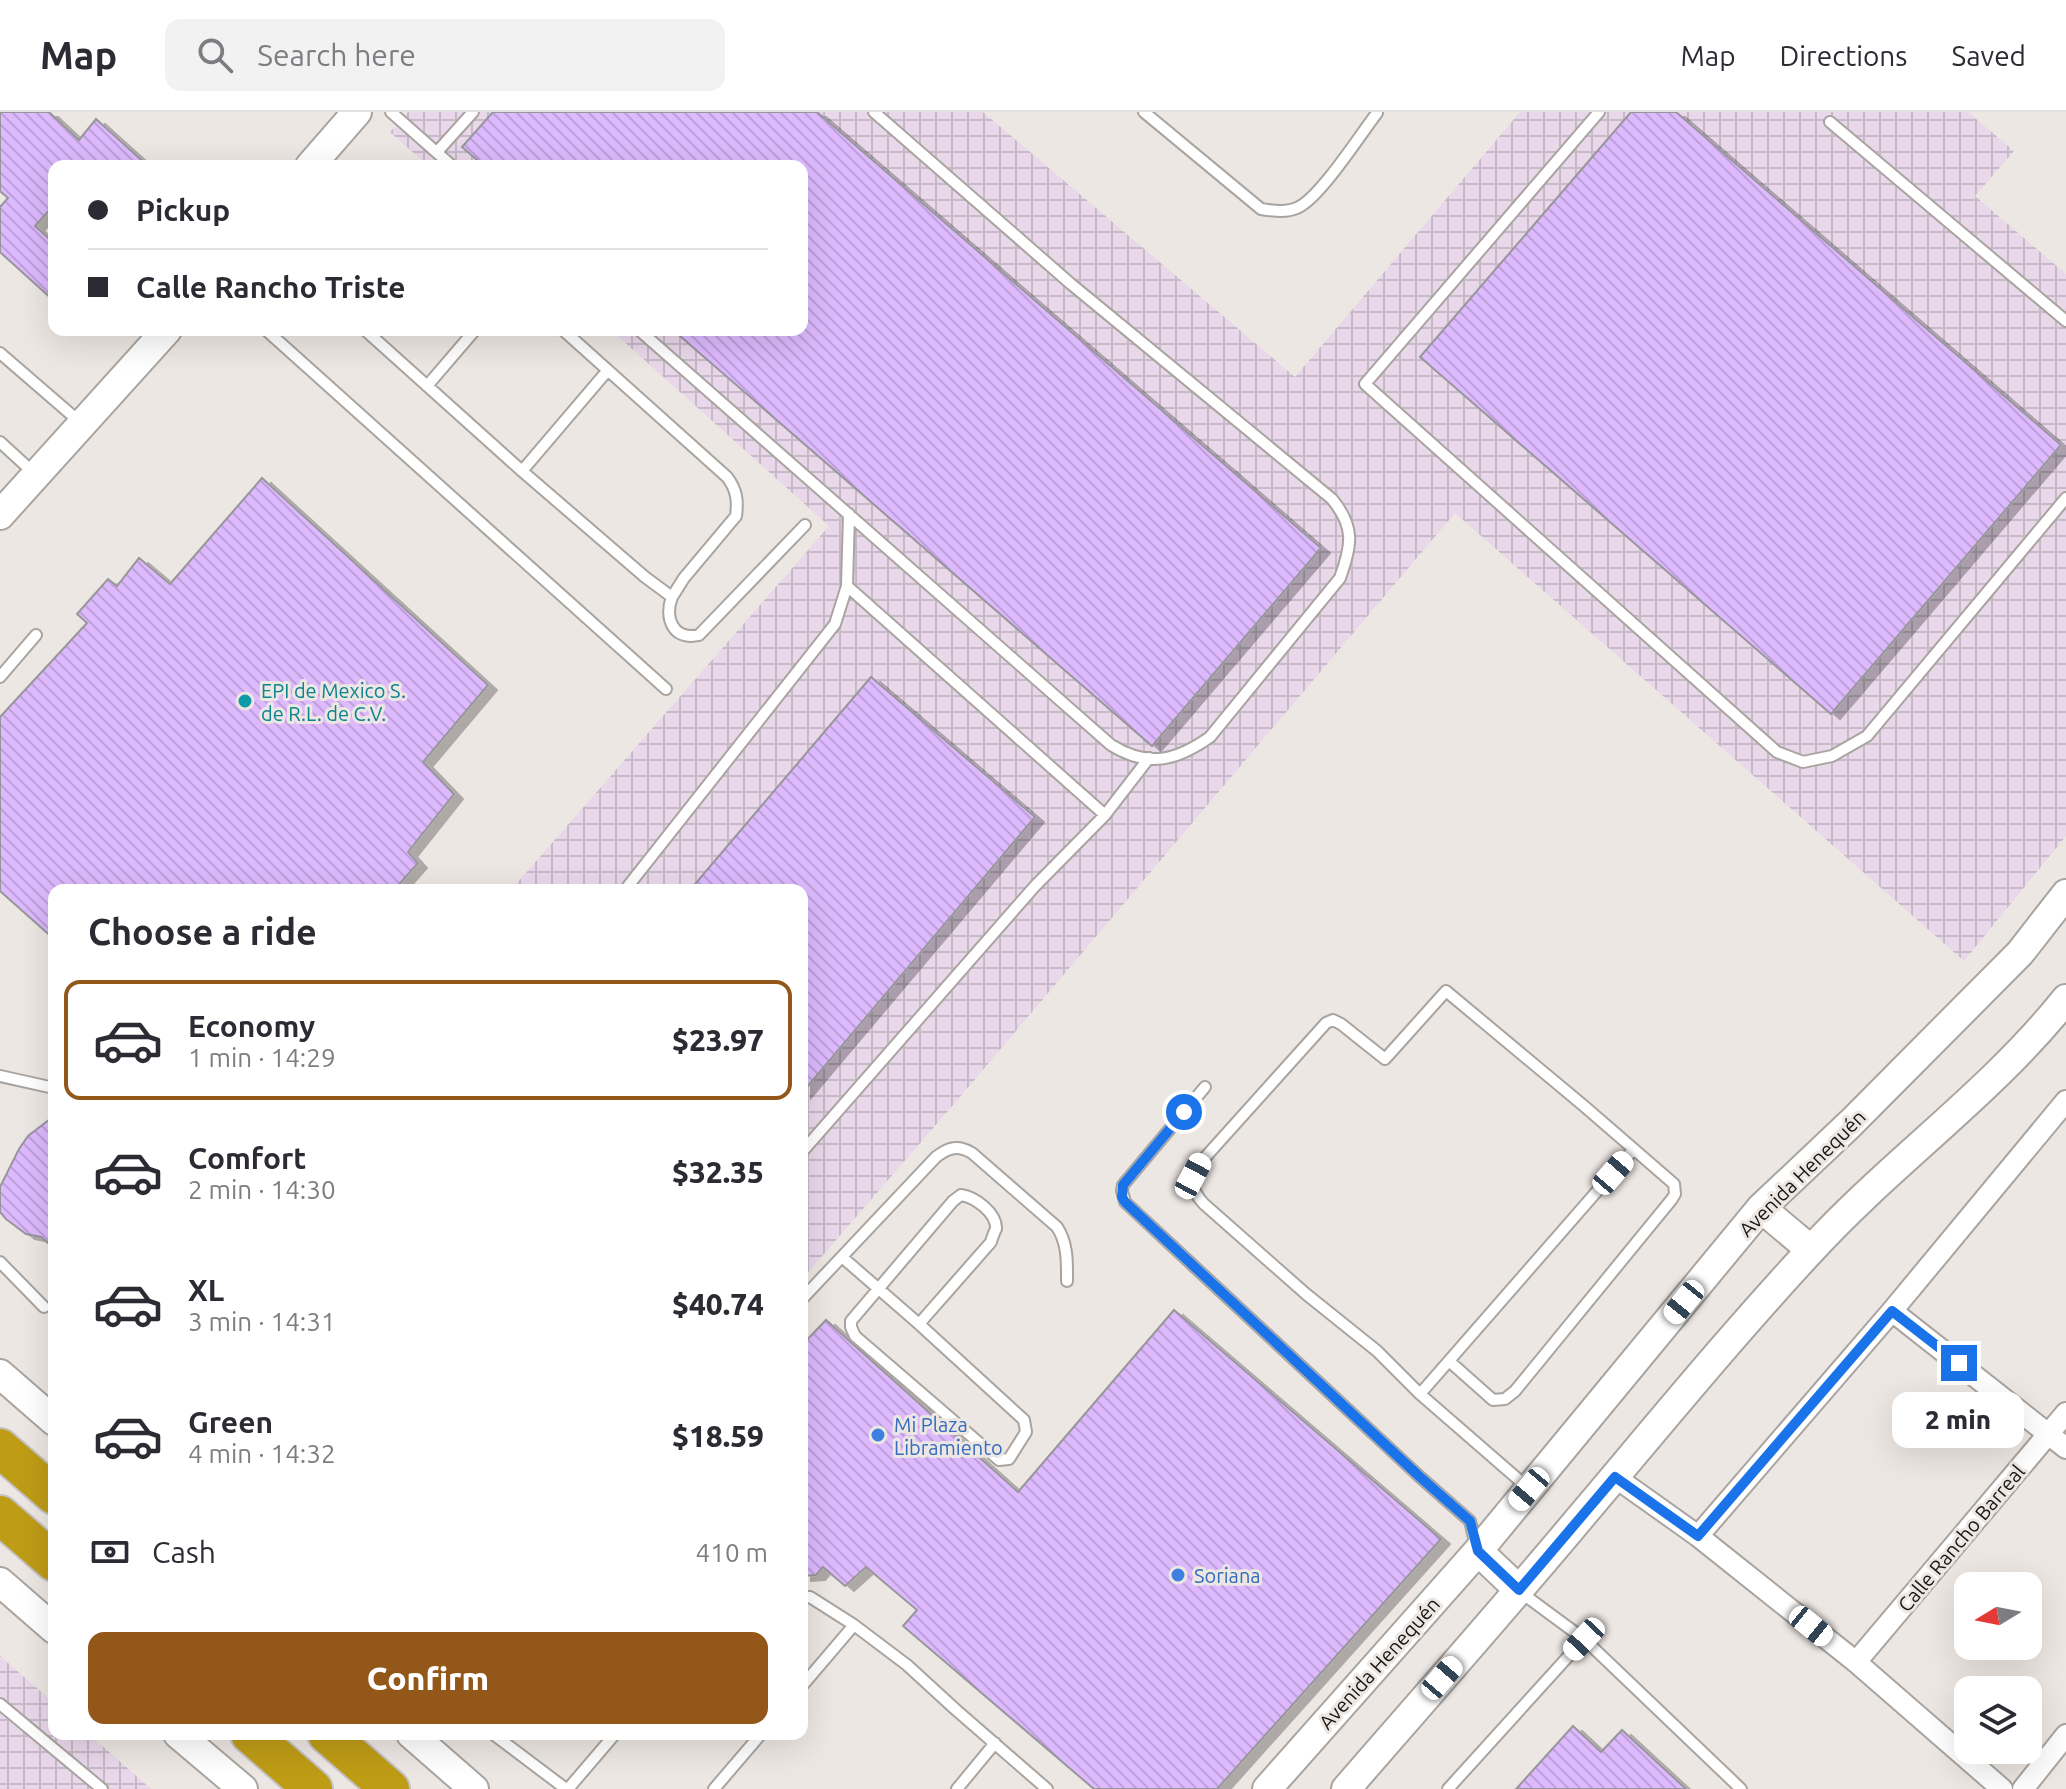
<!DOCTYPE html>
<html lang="en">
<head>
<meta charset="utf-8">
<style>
  body { margin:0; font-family:Ubuntu,sans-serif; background:#f2f2f3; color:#2b2b33; height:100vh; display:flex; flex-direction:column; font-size:30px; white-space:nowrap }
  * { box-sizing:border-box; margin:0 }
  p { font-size:26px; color:#7c7c81 }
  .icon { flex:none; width:44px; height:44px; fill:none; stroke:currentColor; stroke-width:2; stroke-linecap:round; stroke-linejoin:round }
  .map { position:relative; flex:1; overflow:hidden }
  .side { position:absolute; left:48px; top:772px; width:760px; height:856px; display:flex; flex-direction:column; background:#fff; border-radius:16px; box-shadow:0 8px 32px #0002 }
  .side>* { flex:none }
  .top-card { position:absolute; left:48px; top:48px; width:760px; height:176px; border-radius:16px; box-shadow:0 8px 32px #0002; display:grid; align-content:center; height:176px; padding:0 40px; background:#fff }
  .needle { width:52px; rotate:260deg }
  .buttons { position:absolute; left:1954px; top:1460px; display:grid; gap:16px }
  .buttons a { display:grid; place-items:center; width:88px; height:88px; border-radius:16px; background:#fff; box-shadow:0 8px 32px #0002; font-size:40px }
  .end { position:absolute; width:36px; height:36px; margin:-18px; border:10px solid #1a73e8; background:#fff; box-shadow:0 0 0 4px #fff }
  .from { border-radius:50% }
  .bubble { position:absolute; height:56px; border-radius:16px; background:#fff; box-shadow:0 8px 32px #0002; font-size:26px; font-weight:800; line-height:56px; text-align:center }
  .car { position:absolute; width:24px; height:48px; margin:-24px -12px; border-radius:10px; box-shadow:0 0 6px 2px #0007; background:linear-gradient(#fff 24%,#345 0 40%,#fff 0 76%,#345 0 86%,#fff 0) }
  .top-card b { display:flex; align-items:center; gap:28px; height:76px; font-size:30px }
  .top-card b+b { border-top:2px solid #e1e1e2 }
  .top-card i { width:20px; height:20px; background:#2b2b33 }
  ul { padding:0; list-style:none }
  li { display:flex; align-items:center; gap:24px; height:120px; margin:0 16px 12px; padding:0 24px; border:4px solid transparent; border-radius:16px }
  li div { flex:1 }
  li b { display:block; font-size:30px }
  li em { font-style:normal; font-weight:800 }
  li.active { border-color:#94571a }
  li>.icon { width:72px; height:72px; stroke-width:1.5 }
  h2 { padding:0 40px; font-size:36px; line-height:96px }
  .pay { display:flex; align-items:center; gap:20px; height:88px; padding:0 40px; font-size:30px }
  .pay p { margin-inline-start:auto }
  .cta { display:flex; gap:16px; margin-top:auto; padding:16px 40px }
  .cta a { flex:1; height:92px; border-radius:16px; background:#94571a; color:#fff; font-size:32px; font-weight:800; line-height:92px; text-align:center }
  header { display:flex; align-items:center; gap:48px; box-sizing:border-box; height:112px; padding:0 40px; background:#fff; border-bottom:2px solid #e1e1e2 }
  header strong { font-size:38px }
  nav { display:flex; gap:44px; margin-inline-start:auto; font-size:28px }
  .search { width:560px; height:72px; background:#f2f2f3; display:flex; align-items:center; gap:20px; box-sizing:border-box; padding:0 28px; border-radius:16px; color:#7c7c81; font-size:30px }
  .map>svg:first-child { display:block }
  .industrial { fill:url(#industrial-grid) }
  .building { fill:url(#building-back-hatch); stroke:#98969b; stroke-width:2; filter:url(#shadow) }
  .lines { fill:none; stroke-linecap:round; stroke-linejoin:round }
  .lane-casing { stroke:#a9a49f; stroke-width:14 }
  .street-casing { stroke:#a9a49f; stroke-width:24 }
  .secondary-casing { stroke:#a9a49f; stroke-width:32 }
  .highway-casing { stroke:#c3c2c2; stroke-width:42 }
  .lane { stroke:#fff; stroke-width:10 }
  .street { stroke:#fff; stroke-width:20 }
  .secondary { stroke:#fff; stroke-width:28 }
  .highway { stroke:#bf9c16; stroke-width:38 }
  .route { stroke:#1a73e8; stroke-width:10 }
  .culture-dot { fill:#0f9aa8; stroke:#ede7e3; stroke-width:3 }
  .shop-dot { fill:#3f7fe0; stroke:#ede7e3; stroke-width:3 }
  .labels { text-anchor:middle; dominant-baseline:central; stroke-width:6; stroke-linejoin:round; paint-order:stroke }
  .culture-label { font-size:20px; fill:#0d838f; stroke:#ede7e3; text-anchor:start }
  .street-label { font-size:20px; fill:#181614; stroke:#ede7e3 }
  .shop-label { font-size:20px; fill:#366cbe; stroke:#ede7e3; text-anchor:start }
</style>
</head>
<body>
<header>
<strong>Map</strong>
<div class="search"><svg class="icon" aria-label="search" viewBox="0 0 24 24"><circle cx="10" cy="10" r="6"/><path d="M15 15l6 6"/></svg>Search here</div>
<nav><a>Map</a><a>Directions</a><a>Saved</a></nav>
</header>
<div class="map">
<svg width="2066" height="1677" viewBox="0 0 2066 1677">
  <defs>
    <pattern id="industrial-grid" width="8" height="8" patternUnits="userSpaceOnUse" patternTransform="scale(2)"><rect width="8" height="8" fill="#e9d8ea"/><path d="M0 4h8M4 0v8" fill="none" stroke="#c7b9c8"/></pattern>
    <pattern id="building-back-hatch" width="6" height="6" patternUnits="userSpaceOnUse" patternTransform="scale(2)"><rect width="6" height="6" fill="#ddbafe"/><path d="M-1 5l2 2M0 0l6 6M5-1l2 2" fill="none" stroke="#bd9fd9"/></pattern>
    <filter id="shadow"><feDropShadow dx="9" dy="5" stdDeviation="0" flood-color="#0004"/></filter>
  </defs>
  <rect width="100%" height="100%" fill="#ede7e3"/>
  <path class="industrial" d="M 408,0 L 983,0 L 1295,265 L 1520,0 L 1968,0 L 2014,39 L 1975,84 L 2066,162 L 2066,724 L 1964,849 L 1455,401 L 954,992 L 804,1165 L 802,1164 L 802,778 L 511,778 L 829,414 L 611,218 L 802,218 L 802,54 L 428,54 L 390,20 Z
    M 0,1544 L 54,1591 L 54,1622 L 89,1622 L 151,1677 L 0,1677 Z"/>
  <path class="building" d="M 0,0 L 49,0 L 79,28 L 96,7 L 148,54 L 54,54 L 54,93 L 35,114 L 54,131 L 54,189 L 0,140 L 0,95 L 8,86 L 0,79 Z
    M 493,0 L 817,0 L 1321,436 L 1152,634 L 673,218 L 802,218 L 802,54 L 484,54 L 462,35 Z
    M 1631,0 L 1676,0 L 2061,333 L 1831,602 L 1420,245 Z
    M 262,366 L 488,573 L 423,650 L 454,682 L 408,740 L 418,751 L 394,778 L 54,778 L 54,827 L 0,779 L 0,605 L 87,511 L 77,502 L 108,467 L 117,474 L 139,446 L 170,472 Z
    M 871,565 L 1035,705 L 802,981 L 802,778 L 690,778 Z
    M 54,1004 L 54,1136 L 41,1125 L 26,1122 L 6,1107 L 0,1100 L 0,1075 L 19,1037 L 28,1024 Z
    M 1174,1198 L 1441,1427 L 1217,1677 L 1094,1677 L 903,1514 L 917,1498 L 866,1455 L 845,1474 L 823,1455 L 816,1463 L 802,1464 L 802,1233 L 826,1208 L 1018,1380 Z
    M 1573,1614 L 1601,1640 L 1622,1618 L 1686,1677 L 1516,1677 Z"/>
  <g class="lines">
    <defs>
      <path id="lane" d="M 391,0 L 452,54
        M 1144,0 L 1261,97 C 1274,99 1287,101 1299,95 C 1321,84 1360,23 1377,1
        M 1599,0 L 1365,272 L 1777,640 L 1803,650 L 1832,644 L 1867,624 L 2066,386
        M 1830,10 L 2066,209
        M 437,40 L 473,0
        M 266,218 L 666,577
        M 365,218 L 522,359 L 645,465 L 672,485 L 684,466 L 736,404 C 738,389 737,378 727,365 L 563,218
        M 639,218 L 1111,633 C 1148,656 1176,649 1210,625 L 1340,466 C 1352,433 1355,415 1332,387 L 1071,172 L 874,0
        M 0,241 L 81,311
        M 427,274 L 475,218
        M 0,330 L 35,362
        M 522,359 L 608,258
        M 847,474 L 1105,703
        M 672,485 C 664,506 673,529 699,523 L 805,413
        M 0,565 L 36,523
        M 625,778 L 835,512 L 847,474 L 849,402
        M 0,964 L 54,976
        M 1205,975 L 1123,1073 L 1122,1079 L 1125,1090 L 1420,1365 L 1470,1409 L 1476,1434
        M 802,1040 L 1035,774 L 1105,703 L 1149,646
        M 842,1145 L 919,1212 L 1024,1308 L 1026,1320 L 1009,1347 L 999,1348 L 855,1224 L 851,1215 L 851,1209 L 953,1089 L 961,1083 C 975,1085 997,1101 996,1117 C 995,1118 991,1129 991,1130 L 919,1212
        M 0,1150 L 44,1195
        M 802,1187 L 936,1045 C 949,1035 958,1033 972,1041 L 1057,1115 C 1068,1132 1067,1150 1067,1169
        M 1449,1249 L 1493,1288 L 1505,1287 L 1515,1279 L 1672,1087 L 1675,1082 L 1674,1072 L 1584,994 L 1446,879 L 1385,947 L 1341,912 L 1333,908 L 1326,911 L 1201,1050 C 1191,1068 1189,1076 1204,1092 L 1306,1182 L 1377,1239 L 1420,1282 L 1527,1375
        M 1420,1282 L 1633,1038
        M 1519,1479 L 1584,1527 L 1741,1677
        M 802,1486 L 810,1485 L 854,1513 L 907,1553 L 955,1597 L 1047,1677
        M 802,1574 L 854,1513
        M 0,1592 L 102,1677
        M 493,1622 L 566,1677
        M 568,1677 L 615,1622
        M 714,1677 L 761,1622
        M 957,1677 L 995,1631
        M 1448,1677 L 1584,1527"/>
      <path id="street" d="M 1892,1199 L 2066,1336
        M 1615,1365 L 1698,1424 L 1856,1550 L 2002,1677
        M 1698,1424 L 1892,1199 L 2066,989
        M 1856,1550 L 2066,1301
        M 2023,1677 L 2066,1623"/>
      <path id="secondary" d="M 310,54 L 357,0
        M 0,403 L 167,218
        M 1761,1096 L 1811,1138
        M 0,1262 L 54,1309
        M 1478,1439 L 1519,1478
        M 0,1470 L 54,1517
        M 178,1622 L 243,1677
        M 411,1622 L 474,1677
        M 1267,1677 L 1478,1439 L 1761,1096 L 1851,1011 L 2020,841 L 2066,782
        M 1346,1677 C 1424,1587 1503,1498 1579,1407 C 1656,1316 1731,1224 1812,1137 C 1892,1050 1991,981 2066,887"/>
      <path id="highway" d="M 0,1336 L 54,1383
        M 0,1403 L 54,1450
        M 250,1622 L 313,1677
        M 327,1622 L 390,1677"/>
    </defs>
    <use href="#lane" class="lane-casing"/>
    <use href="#street" class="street-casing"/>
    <use href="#secondary" class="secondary-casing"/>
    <use href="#highway" class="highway-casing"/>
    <use href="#lane" class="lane"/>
    <use href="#street" class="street"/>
    <use href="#secondary" class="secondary"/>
    <use href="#highway" class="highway"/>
  </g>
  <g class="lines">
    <path class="route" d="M 1184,1000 L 1123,1073 L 1122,1085 L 1125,1090 L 1420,1365 L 1470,1409 L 1478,1439 L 1519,1478 L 1615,1365 L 1698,1424 L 1892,1199 L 1959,1251"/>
  </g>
  <circle class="culture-dot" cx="245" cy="589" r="8"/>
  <g class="shop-dot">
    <circle cx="878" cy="1323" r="8"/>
    <circle cx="1178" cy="1463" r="8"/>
  </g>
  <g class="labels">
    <g class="culture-label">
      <text x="261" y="578">EPI de Mexico S.<tspan x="261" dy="23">de R.L. de C.V.</tspan></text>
    </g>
    <g class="street-label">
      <text transform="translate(1802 1061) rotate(-45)">Avenida Henequén</text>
      <text transform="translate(1961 1426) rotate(-50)">Calle Rancho Barreal</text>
      <text transform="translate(1379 1551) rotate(-48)">Avenida Henequén</text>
    </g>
    <g class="shop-label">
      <text x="894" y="1312">Mi Plaza<tspan x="894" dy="23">Libramiento</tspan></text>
      <text x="1194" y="1463">Soriana</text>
    </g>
  </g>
</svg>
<div class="buttons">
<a><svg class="needle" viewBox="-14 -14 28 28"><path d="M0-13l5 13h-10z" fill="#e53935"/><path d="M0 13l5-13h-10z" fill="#7c7c81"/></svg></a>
<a><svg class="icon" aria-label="layers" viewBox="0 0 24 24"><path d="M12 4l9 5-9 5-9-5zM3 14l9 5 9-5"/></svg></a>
</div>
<i class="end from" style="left:1184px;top:1000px"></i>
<i class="end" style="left:1959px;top:1251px"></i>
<div class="bubble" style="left:1892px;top:1280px;width:132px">2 min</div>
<i class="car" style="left:1613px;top:1061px;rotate:41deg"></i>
<i class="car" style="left:1193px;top:1064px;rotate:28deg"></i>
<i class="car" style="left:1684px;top:1190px;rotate:219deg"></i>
<i class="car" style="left:1529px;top:1377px;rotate:220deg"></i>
<i class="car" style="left:1811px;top:1514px;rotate:129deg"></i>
<i class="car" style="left:1584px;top:1527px;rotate:223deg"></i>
<i class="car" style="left:1442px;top:1566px;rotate:41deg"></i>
<div class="top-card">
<b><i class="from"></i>Pickup</b>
<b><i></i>Calle Rancho Triste</b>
</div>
<section class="side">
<h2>Choose a ride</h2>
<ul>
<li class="active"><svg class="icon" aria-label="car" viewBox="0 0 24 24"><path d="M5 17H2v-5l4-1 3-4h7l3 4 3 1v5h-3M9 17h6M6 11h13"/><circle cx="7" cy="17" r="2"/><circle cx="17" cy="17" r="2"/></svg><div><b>Economy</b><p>1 min · 14:29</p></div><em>$23.97</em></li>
<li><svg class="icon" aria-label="car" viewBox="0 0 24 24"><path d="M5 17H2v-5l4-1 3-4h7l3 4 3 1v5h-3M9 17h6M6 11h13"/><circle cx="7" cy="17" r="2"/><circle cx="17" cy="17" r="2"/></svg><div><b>Comfort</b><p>2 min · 14:30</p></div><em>$32.35</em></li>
<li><svg class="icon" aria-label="car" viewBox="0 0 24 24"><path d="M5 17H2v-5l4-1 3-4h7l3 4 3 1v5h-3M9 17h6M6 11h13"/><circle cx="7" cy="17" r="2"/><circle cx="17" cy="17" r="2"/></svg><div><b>XL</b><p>3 min · 14:31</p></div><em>$40.74</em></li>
<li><svg class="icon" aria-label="car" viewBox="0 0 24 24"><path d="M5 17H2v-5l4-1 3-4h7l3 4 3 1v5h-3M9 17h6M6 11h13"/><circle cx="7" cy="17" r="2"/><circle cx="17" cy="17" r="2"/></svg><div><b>Green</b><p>4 min · 14:32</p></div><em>$18.59</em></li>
</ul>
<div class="pay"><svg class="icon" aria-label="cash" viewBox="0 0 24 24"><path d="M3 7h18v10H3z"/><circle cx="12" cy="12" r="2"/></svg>Cash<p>410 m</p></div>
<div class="cta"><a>Confirm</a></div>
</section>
</div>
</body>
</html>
